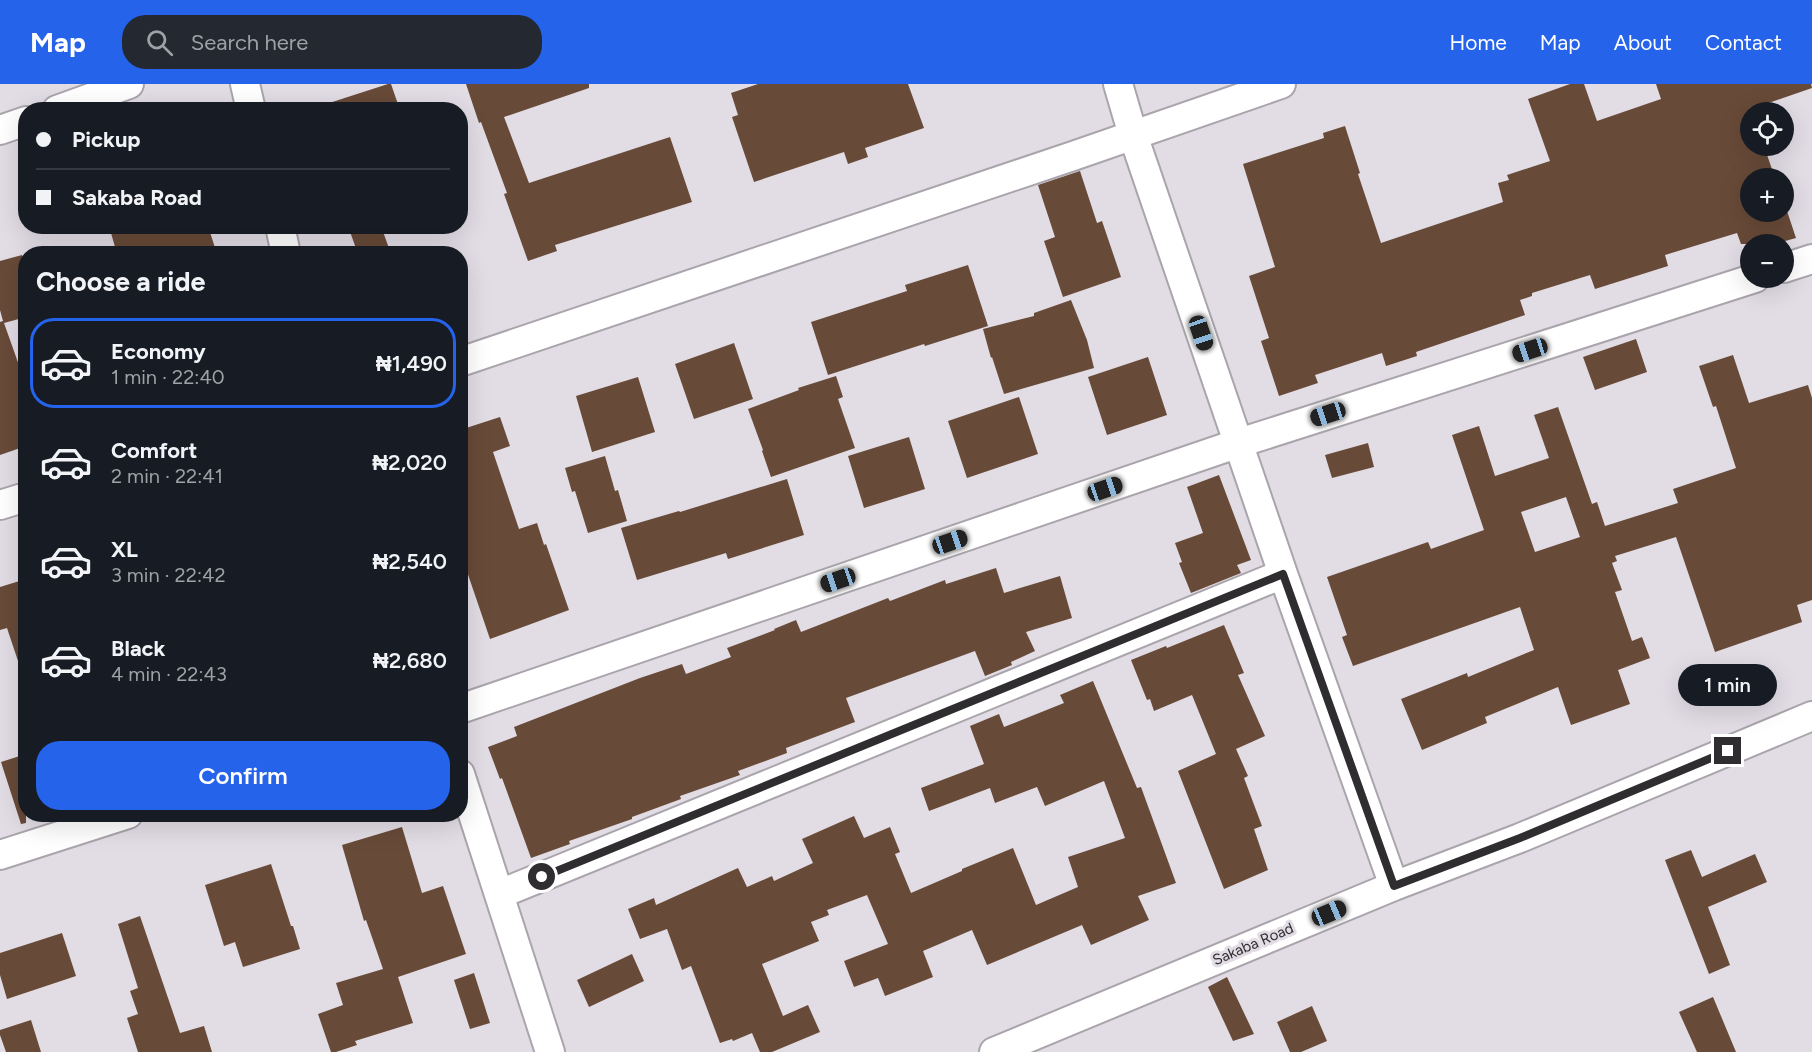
<!DOCTYPE html>
<html lang="en">
<head>
<meta charset="utf-8">
<style>
  body { margin:0; font-family:Figtree,sans-serif; background:#242831; color:#f1f3f6; height:100vh; display:flex; flex-direction:column; font-size:22px; white-space:nowrap }
  * { box-sizing:border-box; margin:0 }
  p { font-size:20px; color:#9ea1a6 }
  .icon { flex:none; width:33px; height:33px; fill:none; stroke:currentColor; stroke-width:2; stroke-linecap:round; stroke-linejoin:round }
  .map { position:relative; flex:1; overflow:hidden }
  .sheet { position:absolute; left:18px; top:162px; width:450px; height:576px; display:flex; flex-direction:column; background:#171b24; border-radius:24px; box-shadow:0 6px 24px #0002 }
  .sheet>* { flex:none }
  .hud { position:absolute; left:18px; top:18px; width:450px; height:132px; border-radius:24px; box-shadow:0 6px 24px #0002; display:grid; align-content:center; height:132px; padding:0 18px; background:#171b24 }
  .tools { position:absolute; left:1740px; top:18px; display:grid; gap:12px }
  .tools a { display:grid; place-items:center; width:54px; height:54px; border-radius:50%; background:#171b24; box-shadow:0 6px 24px #0002; font-size:30px }
  .end { position:absolute; width:27px; height:27px; margin:-14px; border:8px solid #2f2d30; background:#fff; box-shadow:0 0 0 3px #fff }
  .from { border-radius:50% }
  .bubble { position:absolute; height:42px; border-radius:21px; background:#171b24; box-shadow:0 6px 24px #0002; font-size:20px; font-weight:600; line-height:42px; text-align:center }
  .car { position:absolute; width:18px; height:36px; margin:-18px -9px; border-radius:8px; box-shadow:0 0 4px 2px #0007; background:linear-gradient(#222 24%,#8ab4d8 0 40%,#222 0 76%,#8ab4d8 0 86%,#222 0) }
  .hud b { display:flex; align-items:center; gap:21px; height:57px; font-size:22px }
  .hud b+b { border-top:2px solid #363941 }
  .hud i { width:15px; height:15px; background:#f1f3f6 }
  ul { padding:0; list-style:none }
  li { display:flex; align-items:center; gap:18px; height:90px; margin:0 12px 9px; padding:0 6px; border:3px solid transparent; border-radius:24px }
  li div { flex:1 }
  li b { display:block; font-size:22px }
  li em { font-style:normal; font-weight:600 }
  li.on { border-color:#2563eb }
  li>.icon { width:54px; height:54px; stroke-width:1.5 }
  h2 { padding:0 18px; font-size:27px; line-height:72px }
  .cta { display:flex; gap:12px; margin-top:auto; padding:12px 18px }
  .cta a { flex:1; height:69px; border-radius:24px; background:#2563eb; color:#fff; font-size:24px; font-weight:600; line-height:69px; text-align:center }
  header { display:flex; align-items:center; gap:36px; box-sizing:border-box; height:84px; padding:0 30px; background:#2563eb; color:#fff }
  header strong { font-size:28px }
  nav { display:flex; gap:33px; margin-inline-start:auto; font-size:21px }
  .search { width:420px; height:54px; background:#242831; display:flex; align-items:center; gap:15px; box-sizing:border-box; padding:0 21px; border-radius:24px; color:#9ea1a6; font-size:22px }
  .map>svg:first-child { display:block }
  .building { fill:#684a38; fill-rule:evenodd }
  .lines { fill:none; stroke-linecap:round; stroke-linejoin:round }
  .minor-casing { stroke:#aaa4ac; stroke-width:32 }
  .minor { stroke:#fff; stroke-width:28 }
  .route { stroke:#2f2d30; stroke-width:8 }
  .labels { text-anchor:middle; dominant-baseline:central; stroke-width:6; stroke-linejoin:round; paint-order:stroke }
  .street-label { font-size:15px; fill:#2f2d30; stroke:#e2dce5 }
</style>
</head>
<body>
<header>
<strong>Map</strong>
<div class="search"><svg class="icon" aria-label="search" viewBox="0 0 24 24"><circle cx="10" cy="10" r="6"/><path d="M15 15l6 6"/></svg>Search here</div>
<nav><a>Home</a><a>Map</a><a>About</a><a>Contact</a></nav>
</header>
<div class="map">
<svg width="1812" height="968" viewBox="0 0 1812 968">
  <rect width="100%" height="100%" fill="#e2dce5"/>
  <path class="building" d="M 388,0 L 391,0 L 400,26 L 324,26 L 323,21 Z
    M 466,0 L 589,0 L 589,4 L 504,33 L 529,99 L 670,53 L 692,118 L 555,161 L 557,167 L 528,177 L 504,110 L 507,109 L 481,38 L 479,39 Z
    M 758,0 L 908,0 L 924,44 L 865,64 L 868,73 L 848,80 L 844,68 L 754,98 L 732,33 L 738,31 L 731,9 Z
    M 1570,0 L 1584,0 L 1597,37 L 1661,15 L 1656,0 L 1811,0 L 1812,4 L 1751,25 L 1752,28 L 1750,28 L 1750,62 L 1764,62 L 1775,94 L 1750,94 L 1750,128 L 1784,128 L 1784,118 L 1796,154 L 1774,160 L 1741,160 L 1737,149 L 1665,171 L 1668,182 L 1595,205 L 1590,191 L 1532,209 L 1532,212 L 1520,216 L 1525,231 L 1416,268 L 1417,272 L 1386,282 L 1382,269 L 1315,291 L 1318,299 L 1279,312 L 1261,257 L 1269,254 L 1249,192 L 1275,183 L 1243,80 L 1324,54 L 1323,49 L 1345,42 L 1360,89 L 1358,90 L 1381,159 L 1503,118 L 1498,99 L 1509,96 L 1507,91 L 1550,77 L 1528,15 Z
    M 1080,87 L 1097,139 L 1102,137 L 1121,193 L 1063,213 L 1044,157 L 1055,153 L 1038,101 Z
    M 109,142 L 208,142 L 217,170 L 117,170 Z
    M 348,142 L 381,142 L 391,170 L 358,170 Z
    M 22,171 L 26,183 L 26,233 L 4,239 L 26,301 L 26,362 L 0,371 L 0,238 L 3,237 L 0,226 L 0,177 Z
    M 968,181 L 988,242 L 925,262 L 924,260 L 828,291 L 811,238 L 907,207 L 905,201 Z
    M 1071,216 L 1087,256 L 1094,284 L 1004,310 L 992,273 L 991,274 L 983,245 L 1034,232 L 1034,229 Z
    M 1636,255 L 1647,288 L 1595,306 L 1583,273 Z
    M 734,259 L 753,315 L 694,335 L 675,280 Z
    M 1733,271 L 1749,319 L 1808,301 L 1812,314 L 1812,516 L 1797,521 L 1802,538 L 1715,568 L 1676,453 L 1615,472 L 1617,477 L 1612,479 L 1622,506 L 1615,508 L 1632,557 L 1642,553 L 1650,574 L 1618,586 L 1630,620 L 1571,641 L 1558,603 L 1485,633 L 1487,639 L 1422,666 L 1401,615 L 1467,589 L 1468,593 L 1534,566 L 1520,523 L 1353,582 L 1342,553 L 1347,551 L 1327,493 L 1428,458 L 1431,465 L 1484,446 L 1452,351 L 1479,342 L 1495,392 L 1549,374 L 1534,331 L 1558,323 L 1592,420 L 1597,418 L 1605,442 L 1678,419 L 1673,405 L 1736,384 L 1716,322 L 1713,323 L 1699,282 ZM 1566,413 L 1580,453 L 1535,468 L 1521,428 Z
    M 1148,273 L 1167,331 L 1107,351 L 1088,293 Z
    M 836,292 L 843,313 L 838,315 L 855,364 L 771,393 L 762,367 L 763,366 L 748,325 L 799,306 L 798,304 Z
    M 638,293 L 655,348 L 592,368 L 576,312 Z
    M 1019,313 L 1038,370 L 967,394 L 948,337 Z
    M 500,333 L 510,362 L 493,368 L 519,445 L 537,439 L 544,461 L 546,460 L 569,526 L 490,555 L 460,467 L 460,346 Z
    M 909,353 L 925,405 L 864,424 L 848,372 Z
    M 1368,359 L 1374,383 L 1332,394 L 1325,371 Z
    M 605,372 L 615,407 L 618,406 L 627,437 L 588,449 L 575,407 L 572,408 L 565,384 Z
    M 1219,391 L 1251,476 L 1237,481 L 1241,489 L 1191,509 L 1179,479 L 1182,478 L 1175,459 L 1203,449 L 1187,403 Z
    M 787,395 L 804,451 L 728,475 L 726,469 L 637,496 L 621,444 L 679,427 L 680,428 Z
    M 996,484 L 1004,509 L 1060,492 L 1072,534 L 1026,548 L 1035,567 L 1011,578 L 1012,581 L 985,592 L 975,567 L 846,614 L 855,638 L 786,664 L 787,669 L 738,687 L 740,691 L 680,712 L 681,715 L 632,733 L 632,735 L 569,757 L 570,760 L 531,774 L 502,694 L 500,695 L 488,663 L 517,652 L 514,643 L 640,594 L 682,580 L 686,590 L 731,573 L 727,564 L 775,546 L 774,545 L 796,536 L 801,548 L 888,514 L 890,517 L 945,496 L 946,500 Z
    M 26,495 L 26,585 L 21,586 L 7,544 L 0,546 L 0,503 Z
    M 1224,541 L 1244,589 L 1238,591 L 1265,652 L 1236,665 L 1248,692 L 1244,694 L 1262,742 L 1254,745 L 1268,786 L 1224,805 L 1178,687 L 1216,670 L 1192,611 L 1154,627 L 1150,615 L 1147,616 L 1131,576 L 1166,562 L 1167,564 Z
    M 1093,597 L 1137,704 L 1141,703 L 1176,799 L 1138,812 L 1149,836 L 1091,861 L 1082,841 L 987,881 L 972,846 L 923,867 L 933,893 L 885,912 L 878,894 L 854,903 L 844,877 L 888,860 L 867,811 L 827,826 L 829,831 L 811,838 L 819,857 L 762,880 L 783,932 L 808,921 L 820,948 L 772,968 L 760,968 L 752,949 L 733,957 L 732,955 L 720,959 L 691,882 L 682,886 L 667,845 L 640,855 L 628,825 L 654,814 L 656,821 L 738,784 L 747,803 L 772,792 L 774,797 L 813,779 L 802,755 L 854,732 L 864,754 L 890,743 L 900,768 L 895,770 L 911,809 L 962,787 L 962,785 L 1013,764 L 1036,821 L 1078,803 L 1068,773 L 1125,754 L 1104,697 L 1045,722 L 1037,703 L 995,719 L 990,704 L 929,727 L 921,704 L 984,680 L 970,642 L 999,630 L 1004,643 L 1064,619 L 1060,611 Z
    M 26,670 L 26,739 L 21,740 L 1,678 Z
    M 402,743 L 422,809 L 443,802 L 466,870 L 398,893 L 413,939 L 355,957 L 357,961 L 336,968 L 331,968 L 318,930 L 343,921 L 336,899 L 383,885 L 366,836 L 364,837 L 342,761 Z
    M 1691,766 L 1702,793 L 1755,770 L 1767,798 L 1708,823 L 1730,881 L 1709,890 L 1665,776 Z
    M 271,780 L 291,842 L 293,842 L 300,865 L 243,883 L 235,858 L 224,862 L 205,801 Z
    M 140,832 L 180,949 L 204,942 L 212,968 L 138,968 L 127,934 L 138,930 L 130,907 L 138,904 L 118,840 Z
    M 62,849 L 76,892 L 7,915 L 0,891 L 0,869 Z
    M 632,870 L 644,897 L 589,923 L 577,896 Z
    M 474,889 L 490,939 L 470,945 L 454,896 Z
    M 1227,893 L 1254,950 L 1233,957 L 1208,903 Z
    M 1713,913 L 1736,968 L 1697,968 L 1679,928 Z
    M 1312,922 L 1327,957 L 1301,968 L 1290,968 L 1277,938 Z
    M 31,936 L 41,968 L 6,968 L 0,951 L 0,946 Z"/>
  <g class="lines">
    <defs>
      <path id="minor" d="M 245,0 L 251,26
        M 1118,0 L 1133,51 L 1283,490 L 1394,802
        M 57,26 L 129,0
        M 0,46 L 26,37
        M 280,142 L 286,170
        M 1784,184 L 1812,175
        M 460,278 L 1073,72 L 1281,0
        M 0,421 L 26,413
        M 460,625 L 1239,359 L 1755,194
        M 460,690 L 550,968
        M 0,771 L 128,730
        M 500,810 L 1283,490
        M 994,968 L 1394,802 L 1520,754 L 1812,632"/>
    </defs>
    <use href="#minor" class="minor-casing"/>
    <use href="#minor" class="minor"/>
  </g>
  <g class="lines">
    <path class="route" d="M 542,793 L 1283,490 L 1394,802 L 1520,754 L 1728,667"/>
  </g>
  <g class="labels">
    <g class="street-label">
      <text transform="translate(1253 860) rotate(-23)">Sakaba Road</text>
    </g>
  </g>
</svg>
<div class="tools">
<a><svg class="icon" aria-label="locate" viewBox="0 0 24 24"><circle cx="12" cy="12" r="6"/><path d="M12 2v4M12 18v4M2 12h4M18 12h4"/></svg></a>
<a>+</a>
<a>−</a>
</div>
<i class="end from" style="left:542px;top:793px"></i>
<i class="end" style="left:1728px;top:667px"></i>
<div class="bubble" style="left:1678px;top:580px;width:99px">1 min</div>
<i class="car" style="left:1201px;top:249px;rotate:161deg"></i>
<i class="car" style="left:1530px;top:266px;rotate:252deg"></i>
<i class="car" style="left:1328px;top:330px;rotate:252deg"></i>
<i class="car" style="left:1105px;top:405px;rotate:71deg"></i>
<i class="car" style="left:950px;top:458px;rotate:71deg"></i>
<i class="car" style="left:838px;top:496px;rotate:251deg"></i>
<i class="car" style="left:1329px;top:829px;rotate:67deg"></i>
<div class="hud">
<b><i class="from"></i>Pickup</b>
<b><i></i>Sakaba Road</b>
</div>
<section class="sheet">
<h2>Choose a ride</h2>
<ul>
<li class="on"><svg class="icon" aria-label="car" viewBox="0 0 24 24"><path d="M5 17H2v-5l4-1 3-4h7l3 4 3 1v5h-3M9 17h6M6 11h13"/><circle cx="7" cy="17" r="2"/><circle cx="17" cy="17" r="2"/></svg><div><b>Economy</b><p>1 min · 22:40</p></div><em>₦1,490</em></li>
<li><svg class="icon" aria-label="car" viewBox="0 0 24 24"><path d="M5 17H2v-5l4-1 3-4h7l3 4 3 1v5h-3M9 17h6M6 11h13"/><circle cx="7" cy="17" r="2"/><circle cx="17" cy="17" r="2"/></svg><div><b>Comfort</b><p>2 min · 22:41</p></div><em>₦2,020</em></li>
<li><svg class="icon" aria-label="car" viewBox="0 0 24 24"><path d="M5 17H2v-5l4-1 3-4h7l3 4 3 1v5h-3M9 17h6M6 11h13"/><circle cx="7" cy="17" r="2"/><circle cx="17" cy="17" r="2"/></svg><div><b>XL</b><p>3 min · 22:42</p></div><em>₦2,540</em></li>
<li><svg class="icon" aria-label="car" viewBox="0 0 24 24"><path d="M5 17H2v-5l4-1 3-4h7l3 4 3 1v5h-3M9 17h6M6 11h13"/><circle cx="7" cy="17" r="2"/><circle cx="17" cy="17" r="2"/></svg><div><b>Black</b><p>4 min · 22:43</p></div><em>₦2,680</em></li>
</ul>
<div class="cta"><a>Confirm</a></div>
</section>
</div>
</body>
</html>
